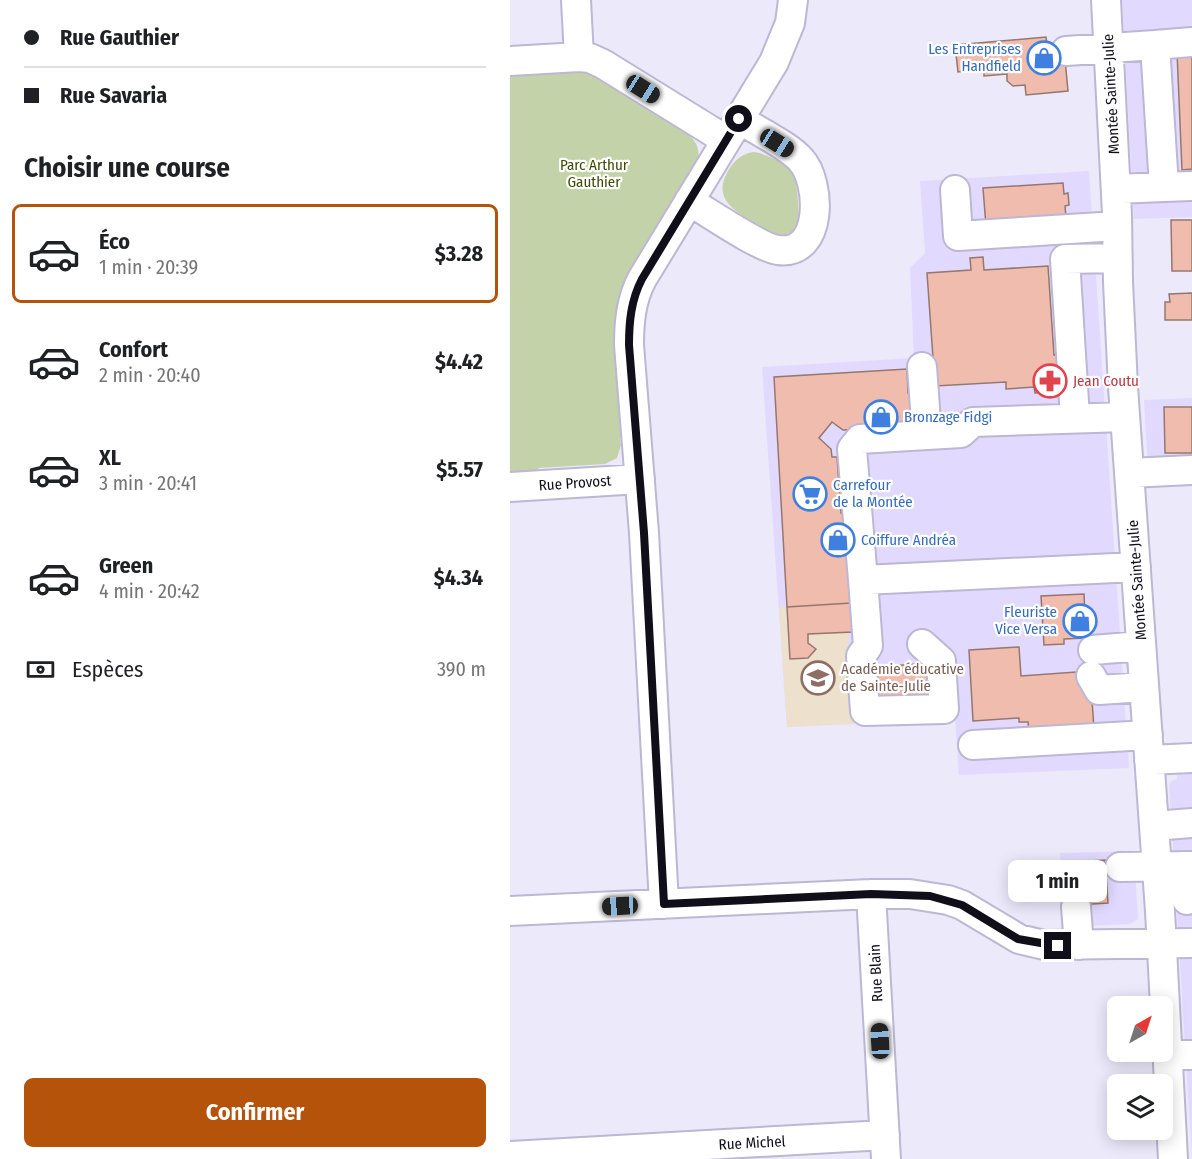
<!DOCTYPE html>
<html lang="fr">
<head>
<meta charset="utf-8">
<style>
  body { margin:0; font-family:"Fira Sans Condensed",sans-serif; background:#f2f2f2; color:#202124; height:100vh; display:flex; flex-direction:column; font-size:22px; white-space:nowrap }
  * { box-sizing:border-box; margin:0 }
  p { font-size:20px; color:#757577 }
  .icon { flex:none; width:33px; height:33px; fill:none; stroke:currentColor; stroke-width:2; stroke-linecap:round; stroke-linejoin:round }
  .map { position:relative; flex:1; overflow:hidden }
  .panel { display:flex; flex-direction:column; background:#fff; width:510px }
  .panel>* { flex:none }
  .banner { display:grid; align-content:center; height:132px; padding:0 24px; background:#fff }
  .needle { width:39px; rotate:39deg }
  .controls { position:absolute; left:597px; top:996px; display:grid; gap:12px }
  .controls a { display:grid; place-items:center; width:66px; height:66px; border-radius:9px; background:#fff; box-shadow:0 3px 15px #0003; font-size:30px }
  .end { position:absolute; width:27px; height:27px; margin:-14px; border:8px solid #100e18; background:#fff; box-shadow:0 0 0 3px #fff }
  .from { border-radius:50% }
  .bubble { position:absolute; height:42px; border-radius:9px; background:#fff; box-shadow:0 3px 15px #0003; font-size:20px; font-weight:700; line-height:42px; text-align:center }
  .car { position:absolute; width:18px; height:36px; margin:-18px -9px; border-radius:8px; box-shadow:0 0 4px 2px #0007; background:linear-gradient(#222 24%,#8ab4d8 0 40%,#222 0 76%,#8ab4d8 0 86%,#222 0) }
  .banner b { display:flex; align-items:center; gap:21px; height:57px; font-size:22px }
  .banner b+b { border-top:2px solid #e0e0e0 }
  .banner i { width:15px; height:15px; background:#202124 }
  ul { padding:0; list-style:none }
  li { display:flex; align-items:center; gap:18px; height:99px; margin:0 12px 9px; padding:0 12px; border:3px solid transparent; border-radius:9px }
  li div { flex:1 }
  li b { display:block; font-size:22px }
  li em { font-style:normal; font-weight:700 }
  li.current { border-color:#b45309 }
  li>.icon { width:54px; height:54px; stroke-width:1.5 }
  h2 { padding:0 24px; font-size:27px; line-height:72px }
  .pay { display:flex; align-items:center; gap:15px; height:66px; padding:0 24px; font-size:22px }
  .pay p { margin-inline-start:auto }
  .action { display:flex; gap:12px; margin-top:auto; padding:12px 24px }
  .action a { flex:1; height:69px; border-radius:9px; background:#b45309; color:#fff; font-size:24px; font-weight:700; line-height:69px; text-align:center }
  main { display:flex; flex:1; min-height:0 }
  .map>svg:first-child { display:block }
  .built { fill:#e1dafe }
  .education { fill:#ede0cc }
  .green { fill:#c4d2a9 }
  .building { fill:#f0bcae; stroke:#95776e; stroke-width:1.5 }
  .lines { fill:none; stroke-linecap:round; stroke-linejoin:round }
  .minor-casing { stroke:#bcb7d3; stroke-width:32 }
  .minor { stroke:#fff; stroke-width:28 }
  .route { stroke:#100e18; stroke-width:8 }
  .labels { text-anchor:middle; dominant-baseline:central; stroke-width:4.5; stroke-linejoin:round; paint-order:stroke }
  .shop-label { font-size:15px; fill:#366cbe; stroke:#fff; text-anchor:start }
  .street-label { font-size:15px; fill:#100e18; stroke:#fff }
  .park-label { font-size:15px; fill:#3b4c02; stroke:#fff }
  .health-label { font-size:15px; fill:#be3a42; stroke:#fff; text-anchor:start }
  .education-label { font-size:15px; fill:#785e54; stroke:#fff; text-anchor:start }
</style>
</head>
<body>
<main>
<section class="panel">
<div class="banner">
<b><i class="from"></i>Rue Gauthier</b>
<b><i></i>Rue Savaria</b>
</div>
<h2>Choisir une course</h2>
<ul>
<li class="current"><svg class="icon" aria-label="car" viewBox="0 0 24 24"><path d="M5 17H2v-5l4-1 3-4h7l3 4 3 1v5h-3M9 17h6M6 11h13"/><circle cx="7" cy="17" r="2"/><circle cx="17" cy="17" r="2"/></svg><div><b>Éco</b><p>1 min · 20:39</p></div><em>$3.28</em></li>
<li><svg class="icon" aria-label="car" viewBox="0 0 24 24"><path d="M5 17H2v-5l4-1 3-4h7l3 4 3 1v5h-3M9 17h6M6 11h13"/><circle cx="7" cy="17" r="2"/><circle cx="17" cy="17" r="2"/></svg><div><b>Confort</b><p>2 min · 20:40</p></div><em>$4.42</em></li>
<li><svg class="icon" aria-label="car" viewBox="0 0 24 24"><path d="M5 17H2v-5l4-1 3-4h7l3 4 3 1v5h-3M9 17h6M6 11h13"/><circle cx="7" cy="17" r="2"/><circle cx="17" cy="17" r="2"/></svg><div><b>XL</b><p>3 min · 20:41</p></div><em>$5.57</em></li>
<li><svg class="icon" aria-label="car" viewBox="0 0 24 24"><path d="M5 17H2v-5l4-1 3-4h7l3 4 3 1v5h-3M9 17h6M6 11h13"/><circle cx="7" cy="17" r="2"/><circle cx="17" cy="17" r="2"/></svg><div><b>Green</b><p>4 min · 20:42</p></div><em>$4.34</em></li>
</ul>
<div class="pay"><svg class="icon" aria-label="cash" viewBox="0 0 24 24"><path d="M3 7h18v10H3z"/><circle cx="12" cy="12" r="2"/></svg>Espèces<p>390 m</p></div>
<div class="action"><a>Confirmer</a></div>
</section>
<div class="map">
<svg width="682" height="1159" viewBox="0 0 682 1159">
  <rect width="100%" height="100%" fill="#ece9fb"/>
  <path class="built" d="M 612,0 L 682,0 L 682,217 L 624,219 Z
    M 579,171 L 619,768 L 449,775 L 445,718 L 277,727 L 252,367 L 404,358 L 400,268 L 415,253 L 410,181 Z
    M 682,398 L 682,484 L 639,486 L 634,400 Z
    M 682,774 L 682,1159 L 659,785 L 662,781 L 667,779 L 667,775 Z
    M 624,851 L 628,919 L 620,924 L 554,927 L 550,853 Z"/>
  <path class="education" d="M 341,603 L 343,632 L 338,633 L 344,724 L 277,727 L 269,607 Z"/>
  <path class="green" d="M 75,71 L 82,74 L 178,134 C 187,142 190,150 188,161 L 129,260 L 114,434 L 110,438 L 111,445 L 107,458 L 95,464 L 29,468 L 26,472 L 0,474 L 0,75 Z
    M 243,152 C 255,153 275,163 283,173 C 287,180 290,215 288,223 C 287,228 284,231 279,233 C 267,238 256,229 245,223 C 224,211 202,198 218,171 C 224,161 231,154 243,152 Z"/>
  <path class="building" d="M 536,37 L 539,60 L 555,59 L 558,91 L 516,95 L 515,85 L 503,86 L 497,81 L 497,74 L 474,76 L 474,69 L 448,72 L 445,45 Z
    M 667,52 L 682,52 L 682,169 L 672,170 Z
    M 553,183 L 554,194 L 558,193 L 559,205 L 555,206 L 556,217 L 476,226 L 473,188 Z
    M 661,220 L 682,220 L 682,271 L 662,271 Z
    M 473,257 L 474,270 L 538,266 L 544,355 L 550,354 L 552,391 L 525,393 L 524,387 L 496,389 L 496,382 L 425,386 L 417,273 L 461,270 L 460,258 Z
    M 682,293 L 682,320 L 655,320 L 655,302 L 660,302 L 659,294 Z
    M 397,369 L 398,393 L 404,394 L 405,427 L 333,430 L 322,422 L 309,438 L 321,449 L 322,457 L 327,457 L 331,513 L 334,513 L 341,603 L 277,607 L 264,377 Z
    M 654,407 L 682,407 L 682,453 L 655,453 Z
    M 574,594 L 576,638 L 554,639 L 554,644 L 534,645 L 531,596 Z
    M 341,603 L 343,632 L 298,634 L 298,643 L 306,649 L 298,658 L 280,659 L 277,607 Z
    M 509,647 L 511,676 L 580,671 L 584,729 L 519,733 L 518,722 L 509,722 L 509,718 L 463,721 L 459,650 Z
    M 424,663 L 427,695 L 365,699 L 363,667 Z
    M 595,860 L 598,903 L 567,905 L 564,862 Z"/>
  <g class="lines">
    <defs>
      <path id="minor" d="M 66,0 L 69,57
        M 596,0 L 607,214 L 608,282 L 613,387 L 650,911 L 663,1159
        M 645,45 L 682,42
        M 556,51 L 645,45 L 654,187 L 606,189
        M 0,61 L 69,57 L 80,58 L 93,64 L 216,140
        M 654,187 L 682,186
        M 445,190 L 448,236 L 607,226
        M 179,201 C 198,212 250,248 268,250 C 314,256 311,182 291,160 C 279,146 246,130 229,119
        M 412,367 L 417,435
        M 615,417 L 463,422 L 451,433 L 350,439 L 342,449 L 353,580 L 626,567
        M 565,418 L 555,259 L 607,258
        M 619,473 L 682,470
        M 0,487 L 130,479
        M 353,580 L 358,646 L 351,656 L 355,711 L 434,709 L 431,661 L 412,644
        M 583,650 L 631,646
        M 581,676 L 589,690 L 634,687
        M 463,745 L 638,735
        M 639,760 L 682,758
        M 644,826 L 682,823
        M 674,866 L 677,900
        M 610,867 L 682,866
        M 361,894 L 376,1159
        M 154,904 L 134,533 L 119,345 C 119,322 121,300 132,279 L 264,62 L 280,23 L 283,0
        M 566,907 L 569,945
        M 0,911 L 361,894 L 400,894 L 438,900 L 452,905 L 509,939 L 534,945 L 682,943
        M 658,1055 L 682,1055
        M 0,1156 L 375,1135"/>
    </defs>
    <use href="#minor" class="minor-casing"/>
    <use href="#minor" class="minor"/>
  </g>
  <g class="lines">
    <path class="route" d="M 229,119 L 132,279 C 121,300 119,322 119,345 L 134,533 L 154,904 L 361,894 L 420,896 L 452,905 L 508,939 L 548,946"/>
  </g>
  <defs>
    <symbol id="shop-ring" viewBox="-11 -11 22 22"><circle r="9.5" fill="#fff" stroke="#3f7fe0" stroke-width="1.5"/><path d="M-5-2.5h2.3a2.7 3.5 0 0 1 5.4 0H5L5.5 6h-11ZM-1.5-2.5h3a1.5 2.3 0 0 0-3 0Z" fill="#3f7fe0"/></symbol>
    <symbol id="pharmacy-ring" viewBox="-11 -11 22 22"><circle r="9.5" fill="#fff" stroke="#e0444e" stroke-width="1.5"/><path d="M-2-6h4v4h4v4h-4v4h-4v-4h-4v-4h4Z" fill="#e0444e"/></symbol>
    <symbol id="supermarket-ring" viewBox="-11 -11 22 22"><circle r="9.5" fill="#fff" stroke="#3f7fe0" stroke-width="1.5"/><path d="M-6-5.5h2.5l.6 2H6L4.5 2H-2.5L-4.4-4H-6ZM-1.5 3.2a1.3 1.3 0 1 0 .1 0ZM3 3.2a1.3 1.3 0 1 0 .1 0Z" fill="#3f7fe0"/></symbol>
    <symbol id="school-ring" viewBox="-11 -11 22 22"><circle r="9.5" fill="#fff" stroke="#8d6e63" stroke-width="1.5"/><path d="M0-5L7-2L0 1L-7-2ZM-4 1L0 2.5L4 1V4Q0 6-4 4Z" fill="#8d6e63"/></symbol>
  </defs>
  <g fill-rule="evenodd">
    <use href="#shop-ring" x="515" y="39" width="38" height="38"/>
    <use href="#pharmacy-ring" x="521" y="362" width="38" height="38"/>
    <use href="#shop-ring" x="352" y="398" width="38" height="38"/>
    <use href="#supermarket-ring" x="281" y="475" width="38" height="38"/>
    <use href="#shop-ring" x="309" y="521" width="38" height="38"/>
    <use href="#shop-ring" x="551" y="602" width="38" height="38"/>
    <use href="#school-ring" x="289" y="659" width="38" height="38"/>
  </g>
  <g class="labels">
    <g class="shop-label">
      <text x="511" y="49" text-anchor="end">Les Entreprises<tspan x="511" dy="17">Handfield</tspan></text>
      <text x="394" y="417">Bronzage Fidgi</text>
      <text x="323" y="485">Carrefour<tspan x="323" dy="17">de la Montée</tspan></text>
      <text x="351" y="540">Coiffure Andréa</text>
      <text x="547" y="612" text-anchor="end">Fleuriste<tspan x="547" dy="17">Vice Versa</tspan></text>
    </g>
    <g class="street-label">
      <text transform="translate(601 94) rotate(-93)">Montée Sainte-Julie</text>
      <text transform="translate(65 483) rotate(-4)">Rue Provost</text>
      <text transform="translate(627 580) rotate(-94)">Montée Sainte-Julie</text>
      <text transform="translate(366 973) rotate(-93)">Rue Blain</text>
      <text transform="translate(242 1143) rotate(-3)">Rue Michel</text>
    </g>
    <g class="park-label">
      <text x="84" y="165">Parc Arthur<tspan x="84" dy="17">Gauthier</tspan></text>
    </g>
    <g class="health-label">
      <text x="563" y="381">Jean Coutu</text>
    </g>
    <g class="education-label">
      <text x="331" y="669">Académie éducative<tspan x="331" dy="17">de Sainte-Julie</tspan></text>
    </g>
  </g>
</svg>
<div class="controls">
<a><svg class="needle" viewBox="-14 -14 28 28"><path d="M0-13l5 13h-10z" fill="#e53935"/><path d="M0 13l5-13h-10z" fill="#757577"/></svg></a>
<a><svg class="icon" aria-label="layers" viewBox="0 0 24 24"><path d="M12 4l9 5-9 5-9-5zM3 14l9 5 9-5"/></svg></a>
</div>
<i class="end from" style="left:229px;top:119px"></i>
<i class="end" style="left:548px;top:946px"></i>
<div class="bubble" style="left:498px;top:860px;width:99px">1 min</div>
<i class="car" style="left:133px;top:89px;rotate:122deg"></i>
<i class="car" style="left:267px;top:143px;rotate:122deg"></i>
<i class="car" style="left:110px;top:906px;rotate:267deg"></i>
<i class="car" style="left:370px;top:1041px;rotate:357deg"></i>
</div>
</main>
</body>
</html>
